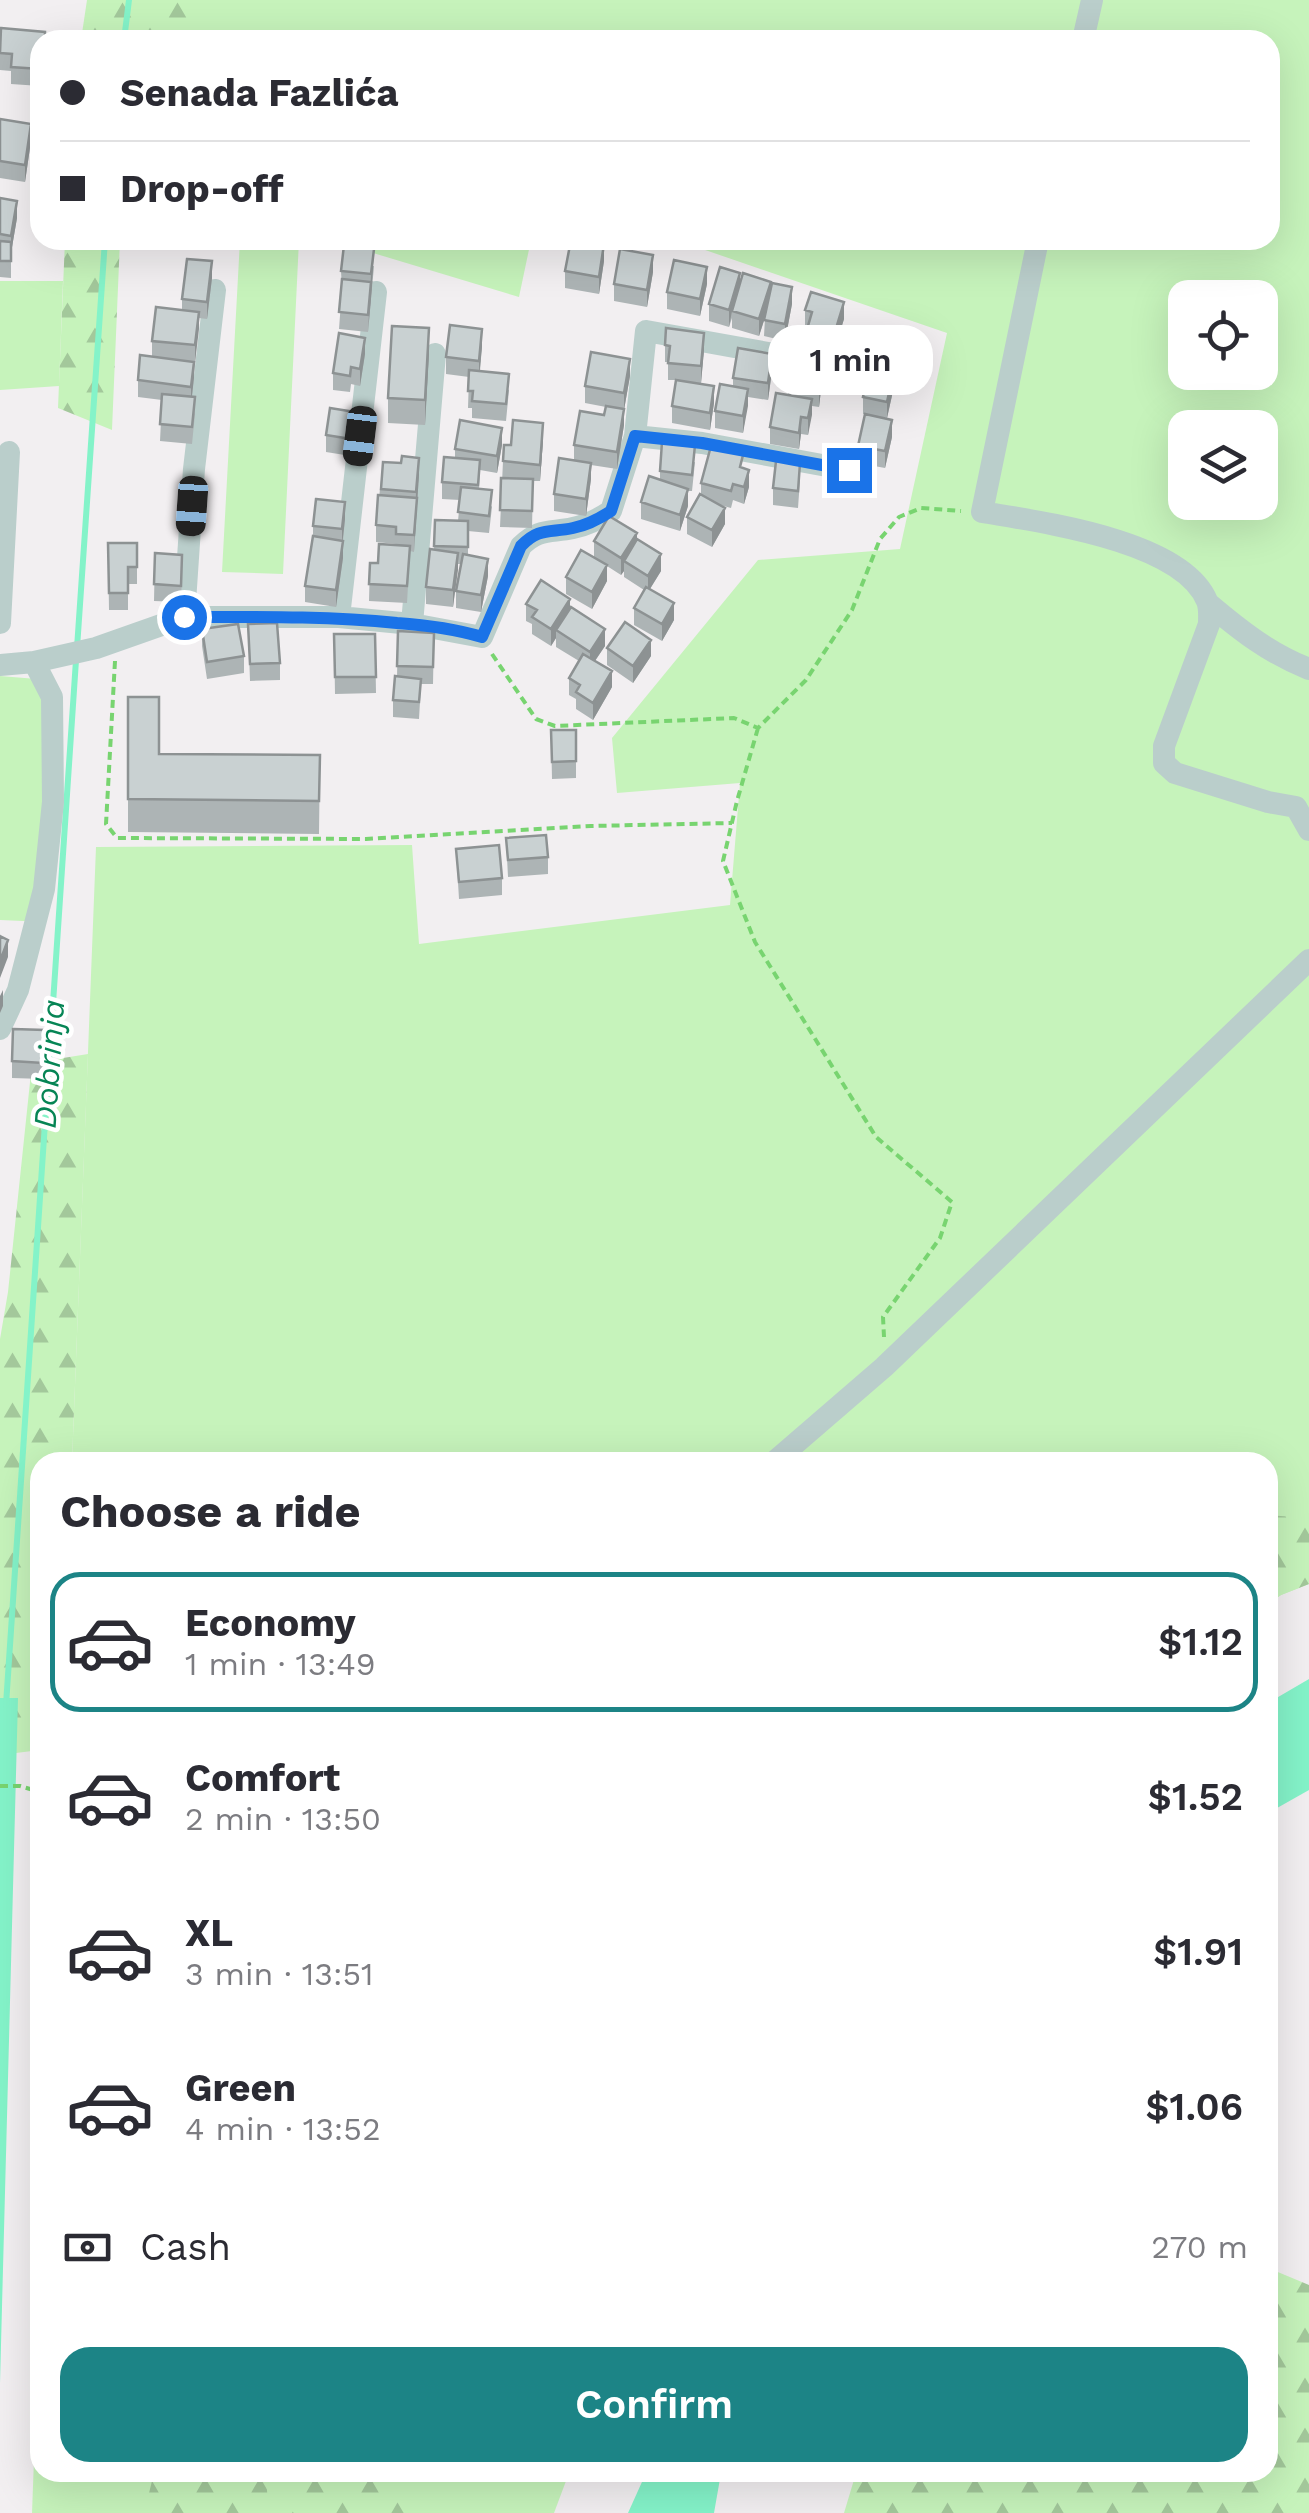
<!DOCTYPE html>
<html lang="en">
<head>
<meta charset="utf-8">
<style>
  body { margin:0; font-family:"Work Sans",sans-serif; background:#f7f7f7; color:#2b2b33; height:100vh; display:flex; flex-direction:column; font-size:38px; white-space:nowrap }
  * { box-sizing:border-box; margin:0 }
  p { font-size:32px; color:#7c7c81 }
  .icon { flex:none; width:55px; height:55px; fill:none; stroke:currentColor; stroke-width:2; stroke-linecap:round; stroke-linejoin:round }
  .map { position:relative; flex:1; overflow:hidden }
  .panel { position:absolute; left:30px; top:1452px; width:1248px; height:1030px; display:flex; flex-direction:column; background:#fff; border-radius:30px; box-shadow:0 10px 40px #0002 }
  .panel>* { flex:none }
  .banner { position:absolute; left:30px; top:30px; width:1250px; height:220px; border-radius:30px; box-shadow:0 10px 40px #0002; display:grid; align-content:center; height:220px; padding:0 30px; background:#fff }
  .controls { position:absolute; left:1168px; top:280px; display:grid; gap:20px }
  .controls a { display:grid; place-items:center; width:110px; height:110px; border-radius:20px; background:#fff; box-shadow:0 10px 40px #0002; font-size:50px }
  .end { position:absolute; width:45px; height:45px; margin:-22px; border:12px solid #1a73e8; background:#fff; box-shadow:0 0 0 5px #fff }
  .from { border-radius:50% }
  .bubble { position:absolute; height:70px; border-radius:30px; background:#fff; box-shadow:0 10px 40px #0002; font-size:32px; font-weight:600; line-height:70px; text-align:center }
  .car { position:absolute; width:30px; height:60px; margin:-30px -15px; border-radius:12px; box-shadow:0 0 8px 2px #0007; background:linear-gradient(#222 24%,#8ab4d8 0 40%,#222 0 76%,#8ab4d8 0 86%,#222 0) }
  .banner b { display:flex; align-items:center; gap:35px; height:95px; font-size:38px }
  .banner b+b { border-top:2px solid #e1e1e2 }
  .banner i { width:25px; height:25px; background:#2b2b33 }
  ul { padding:0; list-style:none }
  li { display:flex; align-items:center; gap:30px; height:140px; margin:0 20px 15px; padding:0 10px; border:5px solid transparent; border-radius:30px }
  li div { flex:1 }
  li b { display:block; font-size:38px }
  li em { font-style:normal; font-weight:600 }
  li.current { border-color:#1c8486 }
  li>.icon { width:90px; height:90px; stroke-width:1.5 }
  h2 { padding:0 30px; font-size:45px; line-height:120px }
  .pay { display:flex; align-items:center; gap:25px; height:110px; padding:0 30px; font-size:38px }
  .pay p { margin-inline-start:auto }
  .action { display:flex; gap:20px; margin-top:auto; padding:20px 30px }
  .action a { flex:1; height:115px; border-radius:30px; background:#1c8486; color:#fff; font-size:40px; font-weight:600; line-height:115px; text-align:center }
  .map>svg:first-child { display:block }
  .green { fill:#c6f3bb; fill-rule:evenodd }
  .forest { fill:url(#forest-firs) }
  .water { fill:#84f3c9 }
  .lines { fill:none; stroke-linecap:round; stroke-linejoin:round }
  .stream { stroke:#84f3c9; stroke-width:6 }
  .path { stroke:#78d470; stroke-width:4; stroke-dasharray:8 5; stroke-linecap:butt }
  .minor { stroke:#bacecb; stroke-width:22 }
  .wall { fill:#adb4b5 }
  .shaded-wall { fill:#8d9293 }
  .building { fill:#c9d1d2; stroke:#8d9293; stroke-width:2.5 }
  .route { stroke:#1a73e8; stroke-width:12 }
  .labels { text-anchor:middle; dominant-baseline:central; stroke-width:9; stroke-linejoin:round; paint-order:stroke }
  .water-label { font-size:32px; font-style:italic; fill:#068555; stroke:#fff }
</style>
</head>
<body>
<div class="map">
<svg width="1309" height="2513" viewBox="0 0 1309 2513">
  <defs>
    <pattern id="forest-firs" width="22" height="20" patternUnits="userSpaceOnUse" patternTransform="scale(2.5)"><rect width="22" height="20" fill="#c6f3bb"/><path d="M5 1l3.5 6h-7zM16 11l3.5 6h-7z" fill="#a3c89b"/></pattern>
  </defs>
  <rect width="100%" height="100%" fill="#f2eff1"/>
  <path class="green" d="M 191,0 L 1309,0 L 1309,1584 L 1281,1595 L 1268,1604 L 1268,1462 L 72,1462 L 96,847 L 412,845 L 419,944 L 730,905 L 740,783 L 617,793 L 612,738 L 758,560 L 900,549 L 947,333 L 676,240 L 1270,240 L 1270,40 L 177,40 ZM 1185,298 L 1260,298 L 1260,372 L 1185,372 ZM 1185,428 L 1260,428 L 1260,502 L 1185,502 Z
    M 240,240 L 299,240 L 283,574 L 222,572 Z
    M 330,240 L 531,240 L 519,297 Z
    M 0,281 L 63,281 L 59,386 L 0,390 Z
    M 0,676 L 49,680 L 46,922 L 0,920 Z
    M 40,2295 L 40,2472 L 569,2473 L 554,2513 L 32,2513 Z"/>
  <path class="forest" d="M 87,0 L 211,0 L 192,40 L 81,40 Z
    M 65,240 L 120,240 L 112,430 L 58,408 Z
    M 88,1054 L 72,1462 L 40,1462 L 40,1750 L 0,1755 L 0,1339 L 8,1292 L 32,1063 Z
    M 1268,1515 L 1309,1518 L 1309,1584 L 1281,1595 L 1268,1604 Z
    M 1268,2268 L 1309,2285 L 1309,2513 L 844,2513 L 856,2473 L 1268,2472 Z
    M 154,2473 L 255,2473 L 266,2479 L 269,2513 L 144,2513 Z
    M 314,2473 L 401,2473 L 419,2497 L 421,2513 L 292,2513 Z"/>
  <path class="water" d="M 1309,1679 L 1309,1790 L 1268,1813 L 1268,1703 Z
    M 0,1698 L 18,1698 L 0,2383 Z
    M 646,2473 L 721,2473 L 714,2513 L 628,2513 Z"/>
  <g class="lines">
    <path class="stream" d="M 124,40 L 129,0
      M 77,648 L 105,240
      M 6,1705 L 76,660"/>
    <path class="path" d="M 492,654 L 536,719 L 555,726 L 734,718 L 758,728 L 806,680 L 852,610 L 880,539 L 899,517 L 921,508 L 961,511
      M 115,661 L 106,824 L 117,838 L 366,839 L 591,826 L 732,823
      M 758,728 L 737,801 L 723,861 L 755,942 L 876,1137 L 952,1202 L 940,1238 L 883,1317 L 884,1337
      M 0,1786 L 20,1786 L 40,1792"/>
    <path class="minor" d="M 1083,40 L 1092,0
      M 1038,240 L 982,512 C 1040,522 1182,540 1207,601 C 1210,608 1209,616 1209,624 L 1164,746 L 1164,763 L 1175,773 L 1268,802 L 1296,807 L 1309,830
      M 635,436 L 702,443 L 849,470
      M 1209,604 C 1241,631 1269,653 1309,669
      M 184,617 L 194,469 L 215,290
      M 339,617 L 376,292
      M 0,623 L 9,452
      M 412,624 L 435,354
      M 0,665 L 34,662 L 96,648 L 184,617 L 339,617 L 412,624 L 482,637 L 521,546 C 539,528 550,533 573,528 C 588,525 599,519 611,511 L 635,436 L 646,331 L 829,364
      M 0,1029 L 18,990 L 44,889 L 53,802 L 52,697 L 34,662
      M 774,1462 L 884,1367 L 1309,960"/>
  </g>
  <path class="wall" d="M 0,40 L 40,40 L 40,86 L 11,84 L 11,71 L 0,70 Z
    M 0,119 L 31,141 L 25,182 L 0,178 Z
    M 0,198 L 17,218 L 11,253 L 11,278 L 0,277 Z
    M 604,261 L 599,294 L 565,288 L 565,271 Z
    M 374,266 L 368,332 L 339,329 L 342,288 L 341,271 Z
    M 653,272 L 647,307 L 614,301 L 614,284 Z
    M 212,278 L 207,319 L 199,318 L 192,397 L 195,414 L 192,444 L 160,441 L 162,400 L 138,397 L 138,380 L 152,356 L 152,341 L 182,310 L 182,299 Z
    M 740,282 L 771,288 L 792,304 L 785,341 L 764,336 L 765,318 L 759,336 L 732,328 L 732,318 L 729,327 L 709,321 L 709,304 Z
    M 707,284 L 700,316 L 667,309 L 667,292 Z
    M 805,310 L 844,319 L 834,351 L 808,343 L 808,328 L 805,327 Z
    M 665,345 L 704,350 L 701,383 L 714,403 L 710,430 L 672,423 L 672,406 L 676,380 L 668,380 L 668,362 L 665,362 Z
    M 482,346 L 480,371 L 509,390 L 506,421 L 472,418 L 472,408 L 468,408 L 469,377 L 446,374 L 446,357 Z
    M 429,353 L 425,425 L 388,423 L 388,398 Z
    M 365,354 L 360,386 L 351,384 L 350,392 L 333,390 L 333,373 Z
    M 772,371 L 768,400 L 748,397 L 743,433 L 715,428 L 715,411 L 733,386 L 733,378 Z
    M 823,373 L 819,407 L 812,406 L 808,435 L 801,434 L 799,449 L 770,444 L 770,427 L 788,395 L 788,387 Z
    M 630,376 L 624,410 L 624,425 L 617,469 L 591,465 L 591,479 L 586,516 L 554,511 L 554,494 L 574,460 L 574,445 L 604,415 L 606,407 L 585,403 L 585,386 Z
    M 893,391 L 887,418 L 863,414 L 863,397 Z
    M 355,429 L 351,456 L 326,452 L 326,435 Z
    M 892,437 L 885,468 L 858,463 L 858,446 Z
    M 543,440 L 540,481 L 533,481 L 532,528 L 500,527 L 503,461 L 511,445 Z
    M 502,445 L 497,473 L 480,470 L 479,489 L 492,507 L 489,533 L 468,531 L 468,555 L 488,576 L 481,612 L 456,608 L 456,591 L 461,564 L 458,564 L 453,607 L 426,604 L 426,587 L 434,550 L 435,520 L 458,521 L 460,500 L 442,499 L 442,482 L 455,458 L 455,449 Z
    M 383,462 L 419,474 L 414,552 L 410,551 L 407,603 L 369,601 L 370,563 L 378,563 L 396,545 L 396,544 L 376,542 L 376,525 Z
    M 695,462 L 692,491 L 688,491 L 688,506 L 680,531 L 641,519 L 641,502 L 660,479 L 660,471 Z
    M 743,468 L 749,487 L 744,504 L 733,500 L 731,508 L 720,505 L 725,524 L 712,547 L 687,534 L 687,517 L 701,495 L 701,483 Z
    M 800,480 L 798,508 L 773,505 L 773,488 Z
    M 345,519 L 343,541 L 343,558 L 336,607 L 305,602 L 305,586 L 313,536 L 313,526 Z
    M 637,539 L 661,571 L 650,589 L 674,620 L 662,641 L 634,625 L 634,608 L 644,590 L 624,577 L 624,571 L 621,575 L 607,566 L 607,581 L 592,609 L 566,594 L 566,577 L 594,557 L 594,541 Z
    M 108,543 L 137,543 L 137,584 L 128,584 L 128,610 L 109,610 Z
    M 155,553 L 182,572 L 181,602 L 154,601 Z
    M 526,604 L 570,608 L 605,646 L 595,661 L 612,687 L 593,720 L 576,709 L 576,699 L 569,695 L 569,678 L 579,661 L 556,647 L 556,638 L 551,646 L 532,634 L 532,624 L 526,621 Z
    M 248,624 L 280,663 L 280,680 L 250,681 Z
    M 202,629 L 244,656 L 244,673 L 207,679 L 202,646 Z
    M 398,631 L 434,633 L 433,684 L 421,684 L 419,719 L 393,717 L 393,700 L 397,677 Z
    M 334,634 L 375,634 L 376,693 L 335,694 Z
    M 607,648 L 651,656 L 633,683 L 607,665 Z
    M 128,697 L 159,754 L 320,755 L 319,834 L 128,832 Z
    M 551,730 L 576,730 L 576,778 L 552,779 Z
    M 506,838 L 548,857 L 548,874 L 508,877 Z
    M 456,849 L 502,878 L 502,895 L 459,899 Z
    M 45,1047 L 43,1079 L 12,1078 L 12,1061 Z"/>
  <path class="shaded-wall" d="M 31,124 L 31,141 L 25,182 L 25,165 Z
    M 17,201 L 17,218 L 11,253 L 11,236 Z
    M 604,244 L 604,261 L 599,294 L 599,277 Z
    M 374,249 L 371,299 L 368,332 L 371,274 Z
    M 653,255 L 653,272 L 647,307 L 647,290 Z
    M 212,261 L 212,278 L 207,319 L 207,302 Z
    M 707,267 L 707,284 L 700,316 L 700,299 Z
    M 740,273 L 740,290 L 732,311 L 729,327 L 729,310 Z
    M 771,282 L 771,298 L 759,336 L 759,319 Z
    M 792,287 L 792,304 L 785,341 L 785,324 Z
    M 844,302 L 844,319 L 834,351 L 834,335 Z
    M 199,312 L 199,329 L 195,362 L 195,345 Z
    M 429,328 L 429,353 L 425,425 L 425,400 Z
    M 482,329 L 482,346 L 479,378 L 479,361 Z
    M 704,333 L 704,350 L 701,383 L 701,366 Z
    M 365,338 L 365,354 L 360,386 L 360,369 Z
    M 772,354 L 772,371 L 768,400 L 768,383 Z
    M 823,356 L 823,373 L 819,407 L 819,390 Z
    M 630,359 L 630,376 L 624,410 L 624,393 Z
    M 194,362 L 194,378 L 191,404 L 191,387 Z
    M 893,374 L 893,391 L 887,418 L 887,402 Z
    M 714,386 L 714,403 L 710,430 L 710,413 Z
    M 748,389 L 748,406 L 743,433 L 743,416 Z
    M 812,399 L 812,415 L 808,435 L 808,418 Z
    M 624,409 L 624,425 L 617,469 L 617,452 Z
    M 355,412 L 355,429 L 351,456 L 351,439 Z
    M 801,417 L 801,434 L 799,449 L 799,433 Z
    M 892,420 L 892,437 L 885,468 L 885,451 Z
    M 543,423 L 543,440 L 540,481 L 540,465 Z
    M 502,428 L 502,445 L 497,473 L 497,456 Z
    M 419,458 L 419,474 L 414,552 L 416,492 Z
    M 591,463 L 591,479 L 586,516 L 586,499 Z
    M 749,470 L 749,487 L 744,504 L 744,487 Z
    M 688,489 L 688,506 L 680,531 L 680,515 Z
    M 345,502 L 345,519 L 342,546 L 342,529 Z
    M 725,508 L 725,524 L 712,547 L 712,530 Z
    M 637,533 L 637,550 L 624,561 L 624,571 L 621,575 L 621,558 Z
    M 343,541 L 343,558 L 336,607 L 336,590 Z
    M 458,553 L 458,570 L 453,607 L 453,590 Z
    M 661,554 L 661,571 L 648,592 L 648,576 Z
    M 488,559 L 488,576 L 481,612 L 481,595 Z
    M 607,565 L 607,581 L 592,609 L 592,592 Z
    M 570,599 L 570,616 L 556,630 L 556,638 L 551,646 L 551,629 Z
    M 674,603 L 674,620 L 662,641 L 662,624 Z
    M 605,629 L 605,646 L 590,668 L 590,652 Z
    M 651,640 L 651,656 L 633,683 L 633,666 Z
    M 612,671 L 612,687 L 593,720 L 593,703 Z
    M 8,940 L 8,957 L 0,978 L 0,961 Z
    M 3,990 L 3,1006 L 0,1013 L 0,996 Z"/>
  <path class="building" d="M 1,28 L 45,32 L 45,40 L 40,40 L 40,69 L 11,67 L 12,54 L 0,53 Z
    M 0,119 L 31,124 L 25,165 L 0,161 Z
    M 0,198 L 17,201 L 11,236 L 0,234 Z
    M 571,240 L 604,244 L 599,277 L 565,271 Z
    M 0,241 L 11,242 L 11,261 L 0,261 Z
    M 344,245 L 374,249 L 371,274 L 341,271 Z
    M 620,249 L 653,255 L 647,290 L 614,284 Z
    M 187,259 L 212,261 L 207,302 L 182,299 Z
    M 674,260 L 707,267 L 700,299 L 667,292 Z
    M 720,267 L 740,273 L 729,310 L 709,304 Z
    M 743,273 L 771,282 L 759,319 L 732,311 Z
    M 342,279 L 371,282 L 368,315 L 339,312 Z
    M 772,283 L 792,287 L 785,324 L 764,320 Z
    M 811,292 L 844,302 L 834,335 L 808,326 L 812,312 L 805,310 Z
    M 156,307 L 199,312 L 195,345 L 152,341 Z
    M 450,325 L 482,329 L 479,361 L 446,357 Z
    M 392,326 L 429,328 L 425,400 L 388,398 Z
    M 666,328 L 704,333 L 701,366 L 668,363 L 670,346 L 665,345 Z
    M 339,333 L 365,338 L 360,369 L 351,367 L 350,376 L 333,373 Z
    M 738,348 L 772,354 L 768,383 L 733,378 Z
    M 591,352 L 630,359 L 624,393 L 585,386 Z
    M 792,352 L 823,356 L 819,390 L 788,387 Z
    M 140,355 L 194,362 L 191,387 L 138,380 Z
    M 868,369 L 893,374 L 887,402 L 863,397 Z
    M 469,370 L 509,374 L 506,404 L 472,401 L 473,391 L 468,391 Z
    M 676,380 L 714,386 L 710,413 L 672,406 Z
    M 720,384 L 748,389 L 743,416 L 715,411 Z
    M 776,393 L 812,399 L 808,418 L 801,417 L 799,433 L 770,427 Z
    M 162,394 L 195,397 L 192,427 L 160,424 Z
    M 606,406 L 624,409 L 617,452 L 574,445 L 580,411 L 604,415 Z
    M 330,408 L 355,412 L 351,439 L 326,435 Z
    M 865,414 L 892,420 L 885,451 L 858,446 Z
    M 460,420 L 502,428 L 497,456 L 455,449 Z
    M 513,420 L 543,423 L 540,465 L 503,461 L 504,445 L 511,445 Z
    M 662,442 L 695,445 L 692,475 L 660,471 Z
    M 711,446 L 743,455 L 740,467 L 749,470 L 744,487 L 733,484 L 731,491 L 701,483 Z
    M 402,456 L 419,458 L 416,492 L 381,489 L 383,462 L 401,463 Z
    M 444,457 L 480,460 L 478,485 L 442,482 Z
    M 559,458 L 591,463 L 586,499 L 554,494 Z
    M 776,461 L 800,463 L 798,491 L 773,488 Z
    M 649,476 L 688,489 L 680,515 L 641,502 Z
    M 501,478 L 533,479 L 532,511 L 500,510 Z
    M 461,487 L 492,490 L 489,516 L 458,512 Z
    M 700,494 L 725,508 L 712,530 L 687,517 Z
    M 378,495 L 417,498 L 414,535 L 396,534 L 396,527 L 376,525 Z
    M 316,499 L 345,502 L 342,529 L 313,526 Z
    M 609,516 L 637,533 L 621,558 L 594,541 Z
    M 435,520 L 468,521 L 468,547 L 434,546 Z
    M 313,536 L 343,541 L 336,590 L 305,586 Z
    M 637,539 L 661,554 L 648,576 L 624,561 Z
    M 108,543 L 137,543 L 137,567 L 128,567 L 128,593 L 109,593 Z
    M 379,544 L 410,546 L 407,586 L 369,584 L 370,563 L 378,563 Z
    M 430,549 L 458,553 L 453,590 L 426,587 Z
    M 581,550 L 607,565 L 592,592 L 566,577 Z
    M 155,553 L 182,555 L 181,586 L 154,584 Z
    M 463,554 L 488,559 L 481,595 L 456,591 Z
    M 541,580 L 570,599 L 551,629 L 532,617 L 537,610 L 526,604 Z
    M 646,587 L 674,603 L 662,624 L 634,608 Z
    M 571,607 L 605,629 L 590,652 L 556,630 Z
    M 625,622 L 651,640 L 633,666 L 607,648 Z
    M 277,623 L 280,663 L 250,664 L 248,624 Z
    M 238,624 L 244,656 L 207,662 L 202,629 Z
    M 398,631 L 434,633 L 433,667 L 397,666 Z
    M 334,634 L 375,634 L 376,677 L 335,677 Z
    M 583,654 L 612,671 L 593,703 L 576,692 L 580,685 L 569,678 Z
    M 395,676 L 421,679 L 419,702 L 393,700 Z
    M 128,697 L 159,697 L 159,754 L 320,755 L 319,801 L 128,799 Z
    M 551,730 L 576,730 L 576,761 L 552,762 Z
    M 546,835 L 548,857 L 508,860 L 506,838 Z
    M 499,845 L 502,878 L 459,882 L 456,849 Z
    M 0,936 L 8,940 L 0,961 Z
    M 13,1029 L 45,1030 L 43,1063 L 12,1061 Z"/>
  <g class="lines">
    <path class="route" d="M 184,617 C 255,617 326,616 397,623 C 425,625 455,629 482,637 L 521,546 C 539,527 550,533 573,528 C 588,525 599,519 611,511 L 635,436 L 702,443 L 849,470"/>
  </g>
  <g class="labels">
    <g class="water-label">
      <text transform="translate(49 1064) rotate(-86)">Dobrinja</text>
    </g>
  </g>
</svg>
<div class="controls">
<a><svg class="icon" aria-label="locate" viewBox="0 0 24 24"><circle cx="12" cy="12" r="6"/><path d="M12 2v4M12 18v4M2 12h4M18 12h4"/></svg></a>
<a><svg class="icon" aria-label="layers" viewBox="0 0 24 24"><path d="M12 4l9 5-9 5-9-5zM3 14l9 5 9-5"/></svg></a>
</div>
<i class="end from" style="left:184px;top:617px"></i>
<i class="end" style="left:849px;top:470px"></i>
<div class="bubble" style="left:768px;top:325px;width:165px">1 min</div>
<i class="car" style="left:360px;top:436px;rotate:187deg"></i>
<i class="car" style="left:192px;top:506px;rotate:184deg"></i>
<div class="banner">
<b><i class="from"></i>Senada Fazlića</b>
<b><i></i>Drop-off</b>
</div>
<section class="panel">
<h2>Choose a ride</h2>
<ul>
<li class="current"><svg class="icon" aria-label="car" viewBox="0 0 24 24"><path d="M5 17H2v-5l4-1 3-4h7l3 4 3 1v5h-3M9 17h6M6 11h13"/><circle cx="7" cy="17" r="2"/><circle cx="17" cy="17" r="2"/></svg><div><b>Economy</b><p>1 min · 13:49</p></div><em>$1.12</em></li>
<li><svg class="icon" aria-label="car" viewBox="0 0 24 24"><path d="M5 17H2v-5l4-1 3-4h7l3 4 3 1v5h-3M9 17h6M6 11h13"/><circle cx="7" cy="17" r="2"/><circle cx="17" cy="17" r="2"/></svg><div><b>Comfort</b><p>2 min · 13:50</p></div><em>$1.52</em></li>
<li><svg class="icon" aria-label="car" viewBox="0 0 24 24"><path d="M5 17H2v-5l4-1 3-4h7l3 4 3 1v5h-3M9 17h6M6 11h13"/><circle cx="7" cy="17" r="2"/><circle cx="17" cy="17" r="2"/></svg><div><b>XL</b><p>3 min · 13:51</p></div><em>$1.91</em></li>
<li><svg class="icon" aria-label="car" viewBox="0 0 24 24"><path d="M5 17H2v-5l4-1 3-4h7l3 4 3 1v5h-3M9 17h6M6 11h13"/><circle cx="7" cy="17" r="2"/><circle cx="17" cy="17" r="2"/></svg><div><b>Green</b><p>4 min · 13:52</p></div><em>$1.06</em></li>
</ul>
<div class="pay"><svg class="icon" aria-label="cash" viewBox="0 0 24 24"><path d="M3 7h18v10H3z"/><circle cx="12" cy="12" r="2"/></svg>Cash<p>270 m</p></div>
<div class="action"><a>Confirm</a></div>
</section>
</div>
</body>
</html>
